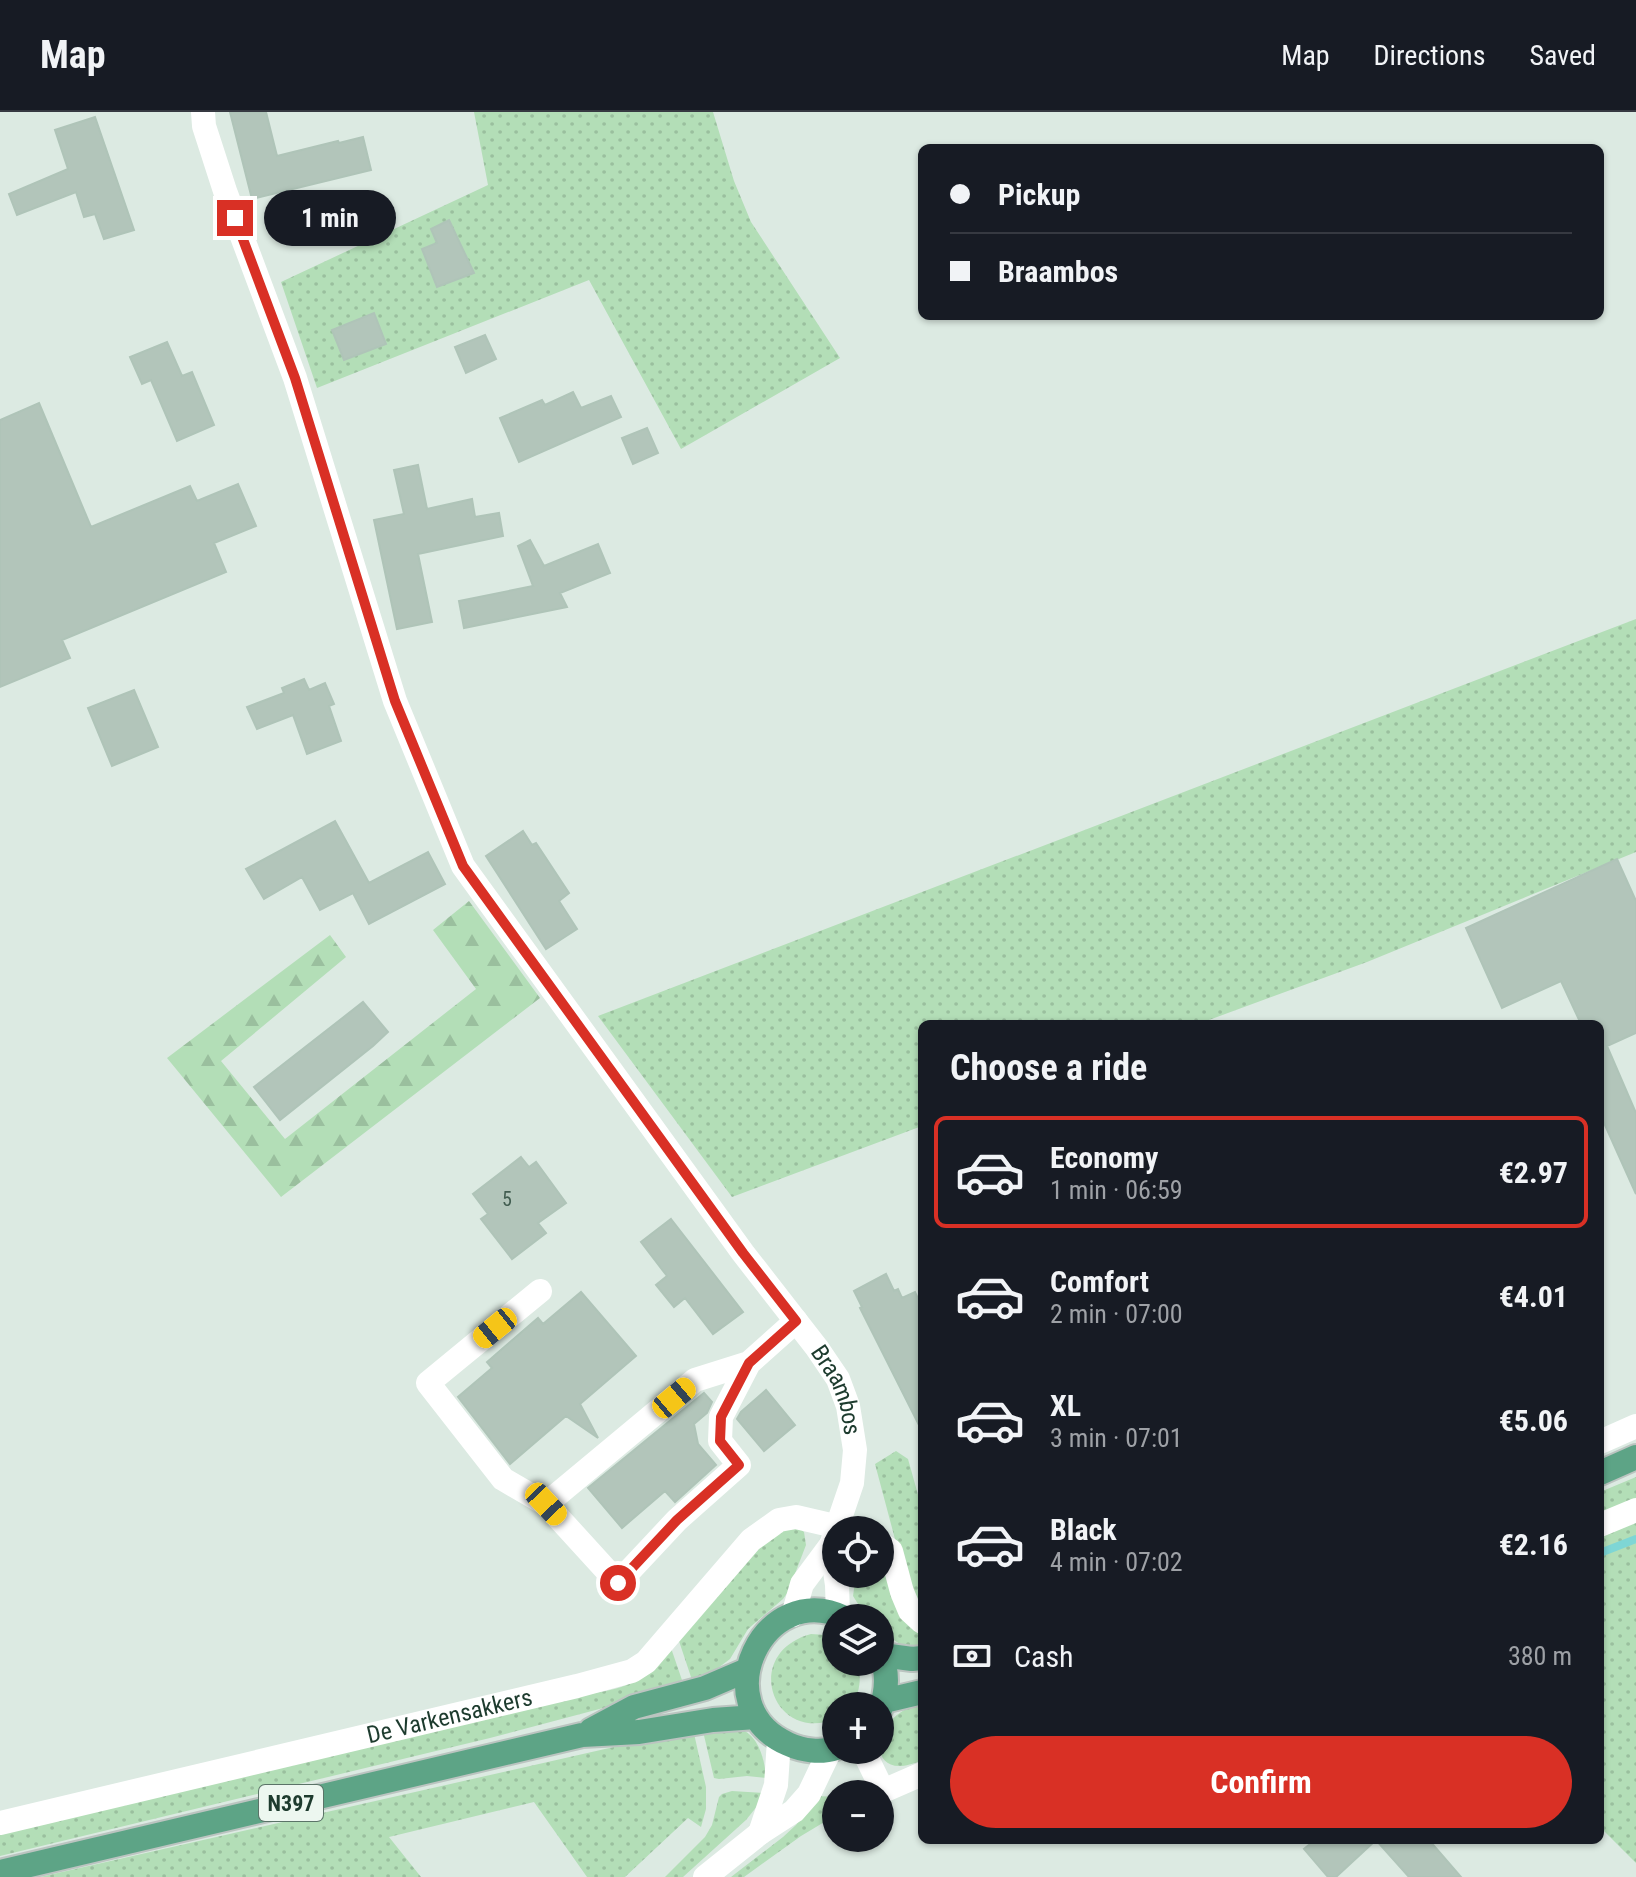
<!DOCTYPE html>
<html lang="en">
<head>
<meta charset="utf-8">
<style>
  body { margin:0; font-family:"Roboto Condensed",sans-serif; background:#242831; color:#f1f3f6; height:100vh; display:flex; flex-direction:column; font-size:30px; white-space:nowrap }
  * { box-sizing:border-box; margin:0 }
  p { font-size:26px; color:#9ea1a6 }
  .icon { flex:none; width:44px; height:44px; fill:none; stroke:currentColor; stroke-width:2; stroke-linecap:round; stroke-linejoin:round }
  .map { position:relative; flex:1; overflow:hidden }
  .side { position:absolute; left:918px; top:908px; width:686px; height:824px; display:flex; flex-direction:column; background:#171b24; border-radius:12px; box-shadow:0 2px 6px #0004 }
  .side>* { flex:none }
  .banner { position:absolute; left:918px; top:32px; width:686px; height:176px; border-radius:12px; box-shadow:0 2px 6px #0004; display:grid; align-content:center; height:176px; padding:0 32px; background:#171b24 }
  .controls { position:absolute; left:822px; top:1404px; display:grid; gap:16px }
  .controls a { display:grid; place-items:center; width:72px; height:72px; border-radius:50%; background:#171b24; box-shadow:0 2px 6px #0004; font-size:40px }
  .end { position:absolute; width:36px; height:36px; margin:-18px; border:10px solid #d93025; background:#fff; box-shadow:0 0 0 4px #fff }
  .from { border-radius:50% }
  .bubble { position:absolute; height:56px; border-radius:28px; background:#171b24; box-shadow:0 2px 6px #0004; font-size:26px; font-weight:700; line-height:56px; text-align:center }
  .car { position:absolute; width:24px; height:48px; margin:-24px -12px; border-radius:10px; box-shadow:0 0 6px 2px #0007; background:linear-gradient(#f5c518 24%,#345 0 40%,#f5c518 0 76%,#345 0 86%,#f5c518 0) }
  .banner b { display:flex; align-items:center; gap:28px; height:76px; font-size:30px }
  .banner b+b { border-top:2px solid #363941 }
  .banner i { width:20px; height:20px; background:#f1f3f6 }
  ul { padding:0; list-style:none }
  li { display:flex; align-items:center; gap:24px; height:112px; margin:0 16px 12px; padding:0 16px; border:4px solid transparent; border-radius:12px }
  li div { flex:1 }
  li b { display:block; font-size:30px }
  li em { font-style:normal; font-weight:700 }
  li.current { border-color:#d93025 }
  li>.icon { width:72px; height:72px; stroke-width:1.5 }
  h2 { padding:0 32px; font-size:36px; line-height:96px }
  .pay { display:flex; align-items:center; gap:20px; height:88px; padding:0 32px; font-size:30px }
  .pay p { margin-inline-start:auto }
  .cta { display:flex; gap:16px; margin-top:auto; padding:16px 32px }
  .cta a { flex:1; height:92px; border-radius:48px; background:#d93025; color:#fff; font-size:32px; font-weight:700; line-height:92px; text-align:center }
  header { display:flex; align-items:center; gap:48px; box-sizing:border-box; height:112px; padding:0 40px; background:#171b24; border-bottom:2px solid #363941 }
  header strong { font-size:38px }
  nav { display:flex; gap:44px; margin-inline-start:auto; font-size:28px }
  .map>svg:first-child { display:block }
  .grass { fill:url(#grass-dots) }
  .forest { fill:url(#forest-firs) }
  .lines { fill:none; stroke-linecap:round; stroke-linejoin:round }
  .stream { stroke:#7ed6d5; stroke-width:8 }
  .building { fill:#b2c5ba; stroke:#afc4b8; stroke-width:2 }
  .major-casing { stroke:#bbc4c0; stroke-width:28 }
  .minor { stroke:#fff; stroke-width:24 }
  .major { stroke:#5da486; stroke-width:24 }
  .route { stroke:#d93025; stroke-width:10 }
  .labels { text-anchor:middle; dominant-baseline:central; stroke-width:8; stroke-linejoin:round; paint-order:stroke }
  .number-label { font-size:20px; fill:#425e51 }
  .shield { fill:#edf7f0; stroke:#5b7368; stroke-width:2 }
  .shield-label { font-size:22px; font-weight:bold; fill:#1d3b2e }
  .street-label { font-size:24px; fill:#1d3b2e; stroke:#edf7f0 }
</style>
</head>
<body>
<header>
<strong>Map</strong>
<nav><a>Map</a><a>Directions</a><a>Saved</a></nav>
</header>
<div class="map">
<svg width="1636" height="1765" viewBox="0 0 1636 1765">
  <defs>
    <pattern id="grass-dots" width="8" height="8" patternUnits="userSpaceOnUse" patternTransform="scale(2)"><rect width="8" height="8" fill="#b3deb7"/><path d="M2 2h.1M6 6h.1" fill="none" stroke="#9abf9e" stroke-width="1.8" stroke-linecap="round"/></pattern>
    <pattern id="forest-firs" width="22" height="20" patternUnits="userSpaceOnUse" patternTransform="scale(2)"><rect width="22" height="20" fill="#b3deb7"/><path d="M5 1l3.5 6h-7zM16 11l3.5 6h-7z" fill="#9abf9e"/></pattern>
  </defs>
  <rect width="100%" height="100%" fill="#dceae2"/>
  <path class="grass" d="M 474,0 L 713,0 L 734,69 L 751,110 L 840,246 L 681,337 L 589,168 L 317,276 L 281,170 L 488,73 Z
    M 1636,507 L 1636,740 L 1367,850 L 1198,912 L 922,912 L 922,1014 L 732,1085 L 598,904 Z
    M 896,1339 L 908,1347 L 922,1397 L 922,1503 L 912,1491 L 875,1352 Z
    M 1636,1365 L 1636,1389 L 1600,1403 L 1600,1380 Z
    M 1636,1410 L 1636,1751 L 1600,1715 L 1600,1424 Z
    M 773,1417 L 801,1417 L 804,1420 L 806,1433 L 788,1480 L 783,1487 L 748,1517 L 730,1547 L 714,1559 L 692,1568 L 677,1523 Z
    M 880,1458 L 886,1462 L 922,1519 L 922,1539 C 903,1536 893,1529 880,1515 L 880,1506 L 872,1506 L 860,1495 L 853,1484 L 855,1470 L 859,1462 L 880,1462 Z
    M 811,1522 L 826,1523 L 836,1528 L 836,1550 L 857,1550 C 862,1566 860,1579 852,1594 L 836,1594 L 836,1607 C 772,1632 741,1541 811,1522 Z
    M 671,1536 L 683,1571 L 622,1591 L 490,1626 L 0,1744 L 0,1715 L 563,1584 C 589,1581 622,1581 643,1563 C 653,1555 662,1545 671,1536 Z
    M 922,1591 L 922,1648 C 864,1675 868,1603 922,1591 Z
    M 702,1615 C 712,1616 731,1614 740,1617 C 759,1623 765,1649 766,1666 L 747,1664 L 719,1667 L 714,1666 Z
    M 693,1617 L 706,1675 L 706,1697 L 701,1715 L 688,1706 L 625,1765 L 587,1765 L 534,1690 L 389,1725 L 421,1765 L 40,1765 Z
    M 732,1679 L 764,1681 L 758,1693 L 746,1708 L 683,1765 L 665,1765 L 705,1725 L 712,1713 L 719,1685 L 722,1682 Z
    M 818,1684 L 836,1685 L 836,1703 L 801,1724 L 744,1765 L 731,1765 L 783,1725 L 796,1713 Z"/>
  <path class="forest" d="M 469,789 L 540,886 L 281,1085 L 167,946 L 330,823 L 346,845 L 221,949 L 285,1027 L 476,877 L 433,818 Z"/>
  <g class="lines">
    <path class="stream" d="M 1600,1441 L 1636,1427"/>
  </g>
  <path class="building" d="M 230,0 L 266,0 L 277,44 L 338,29 L 339,31 L 363,25 L 371,58 L 252,87 Z
    M 95,5 L 134,118 L 104,127 L 95,102 L 84,105 L 76,80 L 17,103 L 9,82 L 68,57 L 55,18 Z
    M 449,108 L 474,161 L 437,175 L 422,137 L 437,131 L 431,117 Z
    M 374,201 L 386,232 L 344,248 L 332,218 Z
    M 485,223 L 496,247 L 466,261 L 455,235 Z
    M 167,230 L 182,264 L 192,260 L 214,313 L 177,329 L 151,268 L 142,272 L 130,245 Z
    M 573,280 L 581,296 L 611,284 L 621,305 L 519,350 L 500,306 L 542,288 L 545,293 Z
    M 39,291 L 91,415 L 190,374 L 197,389 L 238,372 L 256,414 L 214,431 L 226,460 L 62,528 L 70,546 L 0,575 L 0,308 Z
    M 647,316 L 658,341 L 633,352 L 622,326 Z
    M 418,353 L 427,397 L 472,387 L 475,405 L 499,401 L 503,424 L 418,442 L 432,510 L 397,517 L 374,408 L 404,402 L 394,358 Z
    M 530,428 L 544,454 L 598,432 L 610,461 L 560,481 L 567,495 L 464,516 L 459,489 L 533,474 L 518,434 Z
    M 304,567 L 309,578 L 325,571 L 334,592 L 329,594 L 341,629 L 307,642 L 293,603 L 257,617 L 247,595 L 284,581 L 282,576 Z
    M 134,578 L 158,635 L 112,654 L 88,596 Z
    M 335,709 L 369,771 L 428,740 L 445,772 L 369,812 L 353,781 L 320,798 L 302,765 L 264,787 L 246,757 Z
    M 523,719 L 532,733 L 536,731 L 569,781 L 559,789 L 577,817 L 546,837 L 486,744 Z
    M 1617,747 L 1636,789 L 1636,921 L 1607,934 L 1636,1001 L 1636,1082 L 1600,1002 L 1600,912 L 1581,912 L 1561,869 L 1502,896 L 1466,816 Z
    M 363,890 L 388,920 L 373,934 L 280,1008 L 254,975 Z
    M 521,1045 L 529,1055 L 536,1050 L 566,1091 L 538,1111 L 546,1121 L 512,1147 L 481,1107 L 488,1102 L 473,1082 Z
    M 671,1107 L 743,1200 L 713,1222 L 685,1186 L 674,1195 L 656,1173 L 667,1164 L 641,1130 Z
    M 886,1162 L 894,1179 L 898,1177 L 902,1186 L 915,1180 L 922,1195 L 922,1319 L 860,1196 L 862,1195 L 854,1179 Z
    M 581,1180 L 636,1244 L 580,1292 L 598,1326 L 566,1304 L 510,1352 L 458,1285 L 492,1256 L 487,1250 L 538,1206 L 543,1212 Z
    M 766,1278 L 795,1313 L 764,1339 L 737,1307 L 741,1300 Z
    M 704,1281 L 712,1290 L 707,1301 L 694,1312 L 698,1332 L 716,1353 L 675,1390 L 665,1379 L 622,1416 L 588,1376 Z
    M 1315,1728 L 1429,1728 L 1461,1765 L 1409,1765 L 1376,1728 L 1336,1765 L 1328,1765 L 1304,1737 Z"/>
  <g class="lines">
    <defs>
      <path id="major" d="M 1600,1361 L 1636,1345
        M 880,1540 C 888,1559 888,1578 880,1598
        M 882,1543 L 912,1547 L 922,1546
        M 884,1589 L 922,1580
        M 591,1618 L 634,1595 L 705,1576 L 747,1558
        M 836,1636 C 821,1641 803,1639 788,1632 C 703,1594 764,1466 845,1506
        M 0,1760 L 582,1623 L 639,1620 L 713,1608 L 756,1605"/>
    </defs>
    <use href="#major" class="major-casing"/>
    <g class="minor">
      <path id="s1" d="M 203,0 L 204,14 L 225,79 L 295,266 L 395,589 L 463,754 L 743,1141 L 817,1236 L 838,1267 L 848,1294 L 855,1338 L 852,1371 L 836,1418"/>
      <path d="M 540,1179 L 428,1271 L 503,1367 L 546,1392"/>
      <path d="M 749,1251 L 695,1268 L 546,1392 L 618,1471 L 677,1408 L 739,1353 L 720,1329 L 721,1305 L 749,1251 L 796,1209"/>
      <path d="M 1600,1330 L 1636,1314"/>
      <path d="M 1600,1413 L 1636,1398"/>
      <path d="M 880,1431 L 891,1439 L 902,1480 L 910,1499 L 922,1510"/>
      <path d="M 831,1433 L 837,1473 L 838,1502"/>
      <path d="M 793,1503 L 802,1472 L 831,1433 L 836,1419"/>
      <path d="M 863,1638 L 883,1679 L 922,1662"/>
      <path id="s2" d="M 0,1711 L 577,1574 L 632,1559 L 646,1550 L 751,1428 L 779,1408 L 796,1405 L 852,1418"/>
      <path d="M 760,1721 L 776,1673 L 779,1628"/>
      <path d="M 705,1765 L 760,1721 L 794,1699 L 809,1682 L 830,1638"/>
    </g>
    <use href="#major" class="major"/>
  </g>
  <g class="lines">
    <path class="route" d="M 235,106 L 295,266 L 395,589 L 463,754 L 743,1141 L 796,1209 L 749,1251 L 721,1305 L 720,1329 L 739,1353 L 677,1408 L 618,1471"/>
  </g>
  <g class="labels">
    <g class="number-label">
      <text x="507" y="1087">5</text>
    </g>
    <rect class="shield" x="259" y="1673" width="64" height="36" rx="6"/>
    <g class="shield-label">
      <text x="291" y="1691">N397</text>
    </g>
    <g class="street-label">
      <text stroke="none"><textPath href="#s1" startOffset="1444">Braambos</textPath></text>
      <text stroke="none"><textPath href="#s2" startOffset="462">De Varkensakkers</textPath></text>
    </g>
  </g>
</svg>
<div class="controls">
<a><svg class="icon" aria-label="locate" viewBox="0 0 24 24"><circle cx="12" cy="12" r="6"/><path d="M12 2v4M12 18v4M2 12h4M18 12h4"/></svg></a>
<a><svg class="icon" aria-label="layers" viewBox="0 0 24 24"><path d="M12 4l9 5-9 5-9-5zM3 14l9 5 9-5"/></svg></a>
<a>+</a>
<a>−</a>
</div>
<i class="end from" style="left:618px;top:1471px"></i>
<i class="end" style="left:235px;top:106px"></i>
<div class="bubble" style="left:264px;top:78px;width:132px">1 min</div>
<i class="car" style="left:495px;top:1216px;rotate:231deg"></i>
<i class="car" style="left:674px;top:1286px;rotate:50deg"></i>
<i class="car" style="left:546px;top:1392px;rotate:137deg"></i>
<div class="banner">
<b><i class="from"></i>Pickup</b>
<b><i></i>Braambos</b>
</div>
<section class="side">
<h2>Choose a ride</h2>
<ul>
<li class="current"><svg class="icon" aria-label="car" viewBox="0 0 24 24"><path d="M5 17H2v-5l4-1 3-4h7l3 4 3 1v5h-3M9 17h6M6 11h13"/><circle cx="7" cy="17" r="2"/><circle cx="17" cy="17" r="2"/></svg><div><b>Economy</b><p>1 min · 06:59</p></div><em>€2.97</em></li>
<li><svg class="icon" aria-label="car" viewBox="0 0 24 24"><path d="M5 17H2v-5l4-1 3-4h7l3 4 3 1v5h-3M9 17h6M6 11h13"/><circle cx="7" cy="17" r="2"/><circle cx="17" cy="17" r="2"/></svg><div><b>Comfort</b><p>2 min · 07:00</p></div><em>€4.01</em></li>
<li><svg class="icon" aria-label="car" viewBox="0 0 24 24"><path d="M5 17H2v-5l4-1 3-4h7l3 4 3 1v5h-3M9 17h6M6 11h13"/><circle cx="7" cy="17" r="2"/><circle cx="17" cy="17" r="2"/></svg><div><b>XL</b><p>3 min · 07:01</p></div><em>€5.06</em></li>
<li><svg class="icon" aria-label="car" viewBox="0 0 24 24"><path d="M5 17H2v-5l4-1 3-4h7l3 4 3 1v5h-3M9 17h6M6 11h13"/><circle cx="7" cy="17" r="2"/><circle cx="17" cy="17" r="2"/></svg><div><b>Black</b><p>4 min · 07:02</p></div><em>€2.16</em></li>
</ul>
<div class="pay"><svg class="icon" aria-label="cash" viewBox="0 0 24 24"><path d="M3 7h18v10H3z"/><circle cx="12" cy="12" r="2"/></svg>Cash<p>380 m</p></div>
<div class="cta"><a>Confirm</a></div>
</section>
</div>
</body>
</html>
